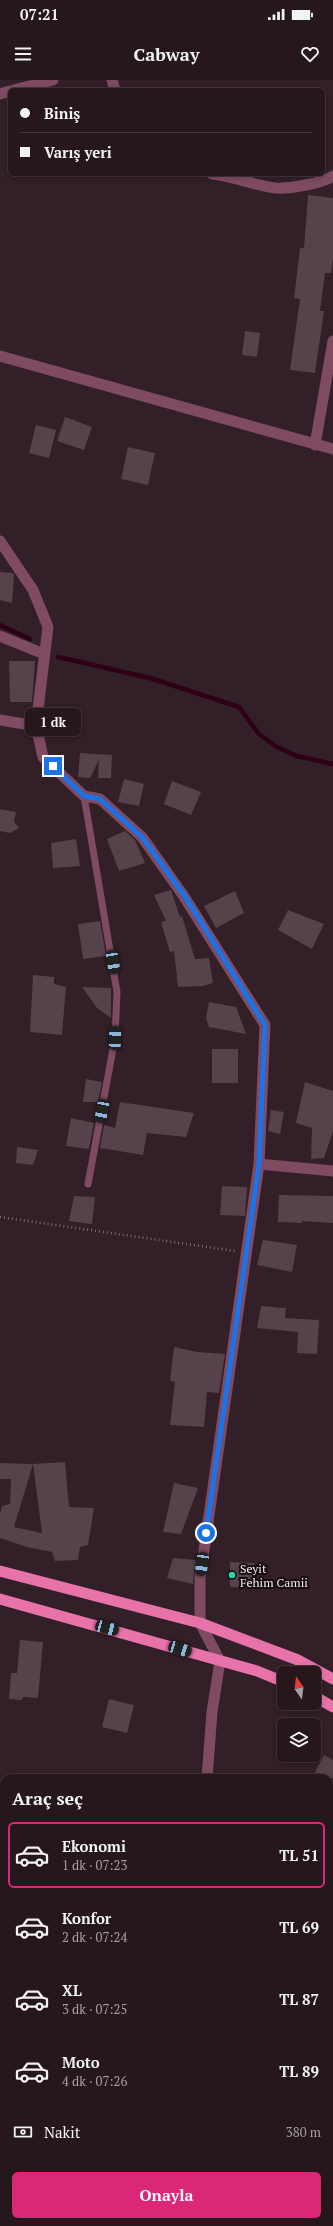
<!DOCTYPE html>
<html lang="tr">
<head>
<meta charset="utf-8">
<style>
  body { margin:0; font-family:"PT Serif",serif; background:#32242a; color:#f1f3f6; height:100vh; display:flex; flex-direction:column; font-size:15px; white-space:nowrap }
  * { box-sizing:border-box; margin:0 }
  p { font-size:13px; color:#a49fa4 }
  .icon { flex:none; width:22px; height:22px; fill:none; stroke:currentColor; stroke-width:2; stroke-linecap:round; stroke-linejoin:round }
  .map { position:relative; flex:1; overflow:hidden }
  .side { position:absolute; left:0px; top:1694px; width:333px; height:452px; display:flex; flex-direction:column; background:#26171d; border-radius:12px 12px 0 0; box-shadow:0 2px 6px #0003,0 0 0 1px #42363b }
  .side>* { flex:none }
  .hud { position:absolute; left:8px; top:8px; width:317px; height:88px; border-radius:6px; box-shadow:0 2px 6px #0003,0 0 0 1px #42363b; display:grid; align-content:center; height:88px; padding:0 12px; background:#26171d }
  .needle { width:26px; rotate:346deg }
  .buttons { position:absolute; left:277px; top:1586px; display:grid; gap:8px }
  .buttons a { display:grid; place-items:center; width:44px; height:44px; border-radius:6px; background:#26171d; box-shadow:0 2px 6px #0003,0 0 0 1px #42363b; font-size:20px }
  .end { position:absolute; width:18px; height:18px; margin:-9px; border:5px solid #1a73e8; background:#fff; box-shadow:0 0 0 2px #fff }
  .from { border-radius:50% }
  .bubble { position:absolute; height:28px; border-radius:6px; background:#26171d; box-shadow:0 2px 6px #0003,0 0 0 1px #42363b; font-size:13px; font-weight:700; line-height:28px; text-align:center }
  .car { position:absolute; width:12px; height:24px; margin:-12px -6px; border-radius:5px; box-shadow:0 0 3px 1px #0007; background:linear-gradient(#222 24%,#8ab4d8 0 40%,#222 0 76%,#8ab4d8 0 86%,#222 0) }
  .hud b { display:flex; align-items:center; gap:14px; height:38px; font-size:15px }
  .hud b+b { border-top:1px solid #42363b }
  .hud i { width:10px; height:10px; background:#f1f3f6 }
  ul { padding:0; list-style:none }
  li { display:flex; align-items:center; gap:12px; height:66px; margin:0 8px 6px; padding:0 4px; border:2px solid transparent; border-radius:6px }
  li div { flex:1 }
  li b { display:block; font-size:15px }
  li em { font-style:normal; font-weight:700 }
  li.active { border-color:#db2777 }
  li>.icon { width:36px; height:36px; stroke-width:1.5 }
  h2 { padding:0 12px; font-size:18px; line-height:48px }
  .pay { display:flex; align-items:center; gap:10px; height:44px; padding:0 12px; font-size:15px }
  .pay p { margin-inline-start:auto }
  .primary-button { display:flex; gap:8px; margin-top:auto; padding:8px 12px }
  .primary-button a { flex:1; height:46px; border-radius:6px; background:#db2777; color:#fff; font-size:16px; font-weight:700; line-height:46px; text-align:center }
  .status { display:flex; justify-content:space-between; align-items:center; height:28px; padding:0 20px; background:#26171d; direction:ltr }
  .status svg { height:11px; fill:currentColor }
  header { display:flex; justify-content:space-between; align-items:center; height:52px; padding:0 12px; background:#26171d; font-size:18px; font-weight:700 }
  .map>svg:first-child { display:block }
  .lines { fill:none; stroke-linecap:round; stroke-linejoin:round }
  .stream { stroke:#2d0017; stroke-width:4.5 }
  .building { fill:#57414a }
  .path { stroke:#7e6d74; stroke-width:2.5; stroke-dasharray:1 3; stroke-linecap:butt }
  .service { stroke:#7f4b62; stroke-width:7 }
  .minor { stroke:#7f4b62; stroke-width:11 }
  .tertiary { stroke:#7f4b62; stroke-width:11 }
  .trunk { stroke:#e872aa; stroke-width:11 }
  .route { stroke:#1a73e8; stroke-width:5 }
  .poi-dot { fill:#27d5ad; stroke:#140c0f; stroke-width:1.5 }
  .labels { text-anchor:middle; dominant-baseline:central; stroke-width:4; stroke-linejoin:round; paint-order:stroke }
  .poi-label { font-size:12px; fill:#faecf1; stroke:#140c0f; text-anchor:start }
</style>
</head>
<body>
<div class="status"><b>07:21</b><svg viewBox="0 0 49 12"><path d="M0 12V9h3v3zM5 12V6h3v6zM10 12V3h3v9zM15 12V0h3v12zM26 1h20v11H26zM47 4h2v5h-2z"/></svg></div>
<header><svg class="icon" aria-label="menu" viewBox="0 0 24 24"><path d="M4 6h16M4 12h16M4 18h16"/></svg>Cabway<svg class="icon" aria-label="heart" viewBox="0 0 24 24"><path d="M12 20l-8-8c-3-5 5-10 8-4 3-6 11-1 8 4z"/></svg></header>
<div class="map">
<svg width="333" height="2146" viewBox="0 0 333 2146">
  <rect width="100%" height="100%" fill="#321f27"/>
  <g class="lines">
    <path class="stream" d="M 0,545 L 30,559
      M 58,577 L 150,598 L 239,627 L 259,654 L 277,667 L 297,676 L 333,684"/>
  </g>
  <path class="building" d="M 308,115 L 333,118 L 333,179 L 331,193 L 325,193 L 320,231 L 324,231 L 315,293 L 290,290 L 300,219 L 294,218 L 300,168 L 304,168 Z
    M 245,251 L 260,253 L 257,277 L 242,275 Z
    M 65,337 L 92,347 L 84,370 L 57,361 Z
    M 36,345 L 56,350 L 49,378 L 29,373 Z
    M 128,367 L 155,373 L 148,405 L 121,399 Z
    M 0,492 L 13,493 L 14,495 L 12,523 L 0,520 Z
    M 9,581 L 35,581 L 32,622 L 10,622 Z
    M 80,673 L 112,675 L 111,698 L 98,698 L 99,680 L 90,698 L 78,697 Z
    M 124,699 L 144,704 L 139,726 L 118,722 Z
    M 172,701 L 201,712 L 191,735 L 164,724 Z
    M 0,729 L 16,732 L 14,742 L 19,748 L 10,753 L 0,751 Z
    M 125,751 L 135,760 L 145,783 L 119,791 L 107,759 Z
    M 76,759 L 80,786 L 53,788 L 51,763 Z
    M 171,810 L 180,837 L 182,836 L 195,879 L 209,878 L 213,903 L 203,906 L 178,907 L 174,871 L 170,872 L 161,842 L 166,841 L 154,815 Z
    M 235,811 L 244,833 L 216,848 L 204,826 Z
    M 288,830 L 324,844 L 312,869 L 278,850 Z
    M 100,841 L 106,876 L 83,879 L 78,844 Z
    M 33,895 L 54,897 L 54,904 L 66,907 L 62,955 L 30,952 Z
    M 82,907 L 111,908 L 111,938 L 97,928 Z
    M 209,922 L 236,927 L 246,954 L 209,947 L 206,938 Z
    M 212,969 L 238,969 L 238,1003 L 212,1003 Z
    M 86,999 L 102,1002 L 98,1022 L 83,1022 Z
    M 305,1002 L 333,1011 L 333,1051 L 324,1078 L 311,1079 L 312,1048 L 296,1043 Z
    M 120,1022 L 194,1033 L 186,1057 L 147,1053 L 143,1075 L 100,1068 L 104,1045 L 115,1048 Z
    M 271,1030 L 284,1032 L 280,1054 L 268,1051 Z
    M 71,1038 L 94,1043 L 89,1069 L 66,1066 Z
    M 17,1067 L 38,1070 L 33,1085 L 16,1083 Z
    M 222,1106 L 247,1107 L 245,1136 L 220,1135 Z
    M 279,1115 L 333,1116 L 333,1143 L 302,1141 L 302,1143 L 278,1142 Z
    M 74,1116 L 95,1117 L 92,1144 L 69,1141 Z
    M 263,1160 L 297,1165 L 292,1192 L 257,1185 Z
    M 261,1226 L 286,1228 L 285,1238 L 319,1240 L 317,1274 L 297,1273 L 298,1252 L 257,1248 Z
    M 174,1267 L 197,1272 L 225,1274 L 219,1313 L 207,1312 L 204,1347 L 170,1345 L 175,1302 L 170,1301 Z
    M 65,1382 L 69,1427 L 94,1428 L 88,1465 L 80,1467 L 78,1480 L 55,1481 L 52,1472 L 27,1467 L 0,1458 L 0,1434 L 2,1426 L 10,1424 L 11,1399 L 0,1399 L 0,1383 L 33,1384 L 14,1447 L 42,1453 L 33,1384 Z
    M 174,1403 L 198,1408 L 181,1454 L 163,1452 Z
    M 173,1478 L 196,1480 L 193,1504 L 167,1498 Z
    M 230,1482 L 254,1483 L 254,1508 L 230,1507 Z
    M 20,1560 L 43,1562 L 38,1618 L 23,1617 L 22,1620 L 9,1619 L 11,1593 L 17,1593 Z
    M 109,1619 L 134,1625 L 127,1653 L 102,1647 Z
    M 324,1675 L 333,1680 L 333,1698 L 312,1698 Z"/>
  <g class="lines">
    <path class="path" d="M 0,1137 L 235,1171"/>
    <path class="service" d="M 84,716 L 117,912 L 115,958 L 88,1104"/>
    <path class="minor" d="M 112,0 L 115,10
      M 212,94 C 233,96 256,106 276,108 C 289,109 323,103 333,96
      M 0,276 L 333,369
      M 315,365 L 333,261
      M 0,461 L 33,510 L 48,547 L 36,646 L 43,677 L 84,716 L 100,719 L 142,757 L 183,815 L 265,945 L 259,1084 L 200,1499 L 200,1543 L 220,1581 L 212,1632 L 207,1698
      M 0,556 L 44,574
      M 0,640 L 36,646
      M 259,1084 L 333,1091
      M 0,2045 L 4,2045
      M 181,2146 L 181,2142"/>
    <path class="tertiary" d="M 14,10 L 53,0
      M 0,14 L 10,11"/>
    <path class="trunk" d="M 0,1491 L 200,1543 L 298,1580 L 333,1599
      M 0,1519 L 257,1591 L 284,1602
      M 314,1616 L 333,1627"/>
  </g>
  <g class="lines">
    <path class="route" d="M 53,686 L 84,716 L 100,719 L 142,757 L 184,815 L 265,945 L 259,1084 L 206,1453"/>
  </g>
  <circle class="poi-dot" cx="232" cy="1495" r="4"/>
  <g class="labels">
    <g class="poi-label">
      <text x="240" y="1488">Seyit<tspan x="240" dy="14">Fehim Camii</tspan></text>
    </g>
  </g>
</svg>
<div class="buttons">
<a><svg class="needle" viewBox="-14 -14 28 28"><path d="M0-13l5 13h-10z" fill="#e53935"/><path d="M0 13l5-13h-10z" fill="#a49fa4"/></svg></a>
<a><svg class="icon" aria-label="layers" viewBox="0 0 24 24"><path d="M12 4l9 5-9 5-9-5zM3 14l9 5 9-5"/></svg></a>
</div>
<i class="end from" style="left:206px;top:1453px"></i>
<i class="end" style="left:53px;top:686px"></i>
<div class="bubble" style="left:25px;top:628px;width:56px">1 dk</div>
<i class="car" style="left:113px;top:882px;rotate:171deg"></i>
<i class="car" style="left:115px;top:958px;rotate:2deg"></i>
<i class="car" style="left:102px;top:1031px;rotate:191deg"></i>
<i class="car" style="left:202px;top:1484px;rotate:188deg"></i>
<i class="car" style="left:107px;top:1548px;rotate:105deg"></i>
<i class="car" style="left:180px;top:1569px;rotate:107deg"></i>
<div class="hud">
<b><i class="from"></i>Biniş</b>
<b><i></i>Varış yeri</b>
</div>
<section class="side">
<h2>Araç seç</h2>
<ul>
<li class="active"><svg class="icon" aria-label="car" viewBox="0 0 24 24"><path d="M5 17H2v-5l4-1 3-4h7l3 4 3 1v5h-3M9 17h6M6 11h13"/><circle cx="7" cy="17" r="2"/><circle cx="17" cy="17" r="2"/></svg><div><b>Ekonomi</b><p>1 dk · 07:23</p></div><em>TL 51</em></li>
<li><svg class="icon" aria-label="car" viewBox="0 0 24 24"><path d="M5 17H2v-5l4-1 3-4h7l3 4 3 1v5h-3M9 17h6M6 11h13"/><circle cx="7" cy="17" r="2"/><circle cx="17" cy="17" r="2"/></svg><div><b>Konfor</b><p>2 dk · 07:24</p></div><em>TL 69</em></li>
<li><svg class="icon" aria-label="car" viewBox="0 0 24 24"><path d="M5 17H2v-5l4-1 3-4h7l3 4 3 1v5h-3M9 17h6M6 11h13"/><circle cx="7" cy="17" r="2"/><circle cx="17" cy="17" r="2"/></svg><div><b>XL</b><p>3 dk · 07:25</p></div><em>TL 87</em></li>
<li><svg class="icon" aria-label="car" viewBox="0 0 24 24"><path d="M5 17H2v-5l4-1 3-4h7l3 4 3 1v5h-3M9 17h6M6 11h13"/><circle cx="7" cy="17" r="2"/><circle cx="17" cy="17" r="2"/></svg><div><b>Moto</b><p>4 dk · 07:26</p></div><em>TL 89</em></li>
</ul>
<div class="pay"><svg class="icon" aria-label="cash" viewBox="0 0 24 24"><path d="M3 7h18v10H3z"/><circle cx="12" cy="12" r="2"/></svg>Nakit<p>380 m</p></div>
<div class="primary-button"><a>Onayla</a></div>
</section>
</div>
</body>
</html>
